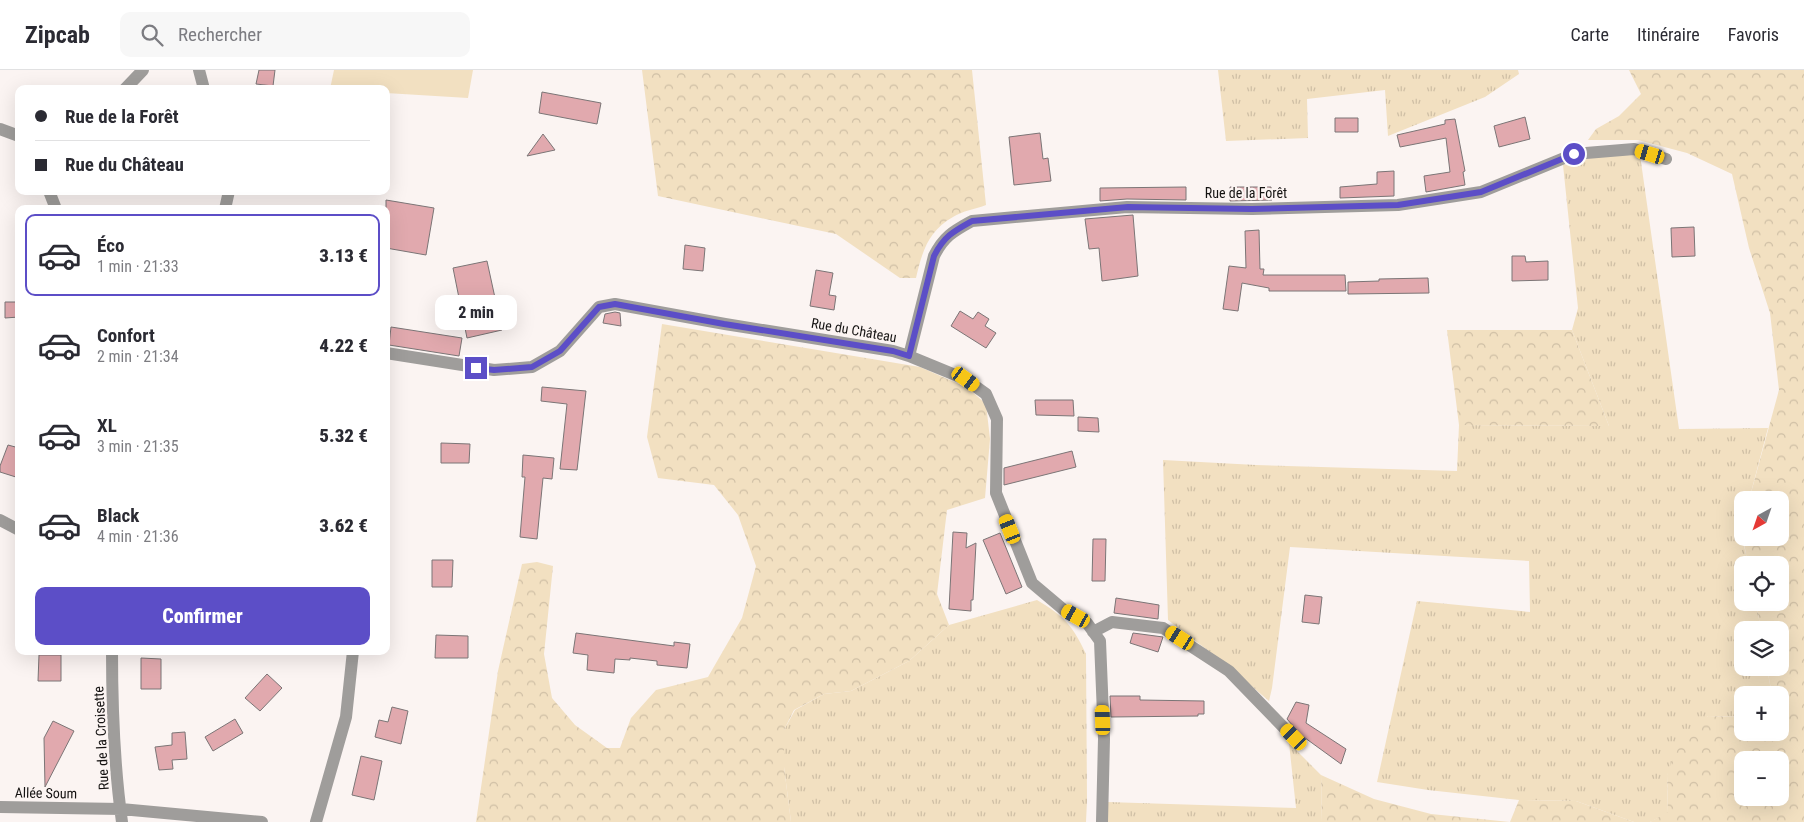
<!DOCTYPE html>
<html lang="fr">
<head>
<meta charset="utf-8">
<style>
  body { margin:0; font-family:"Roboto Condensed",sans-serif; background:#f7f7f7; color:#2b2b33; height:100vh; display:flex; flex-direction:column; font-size:19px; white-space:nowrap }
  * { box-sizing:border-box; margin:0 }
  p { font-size:16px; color:#7c7c81 }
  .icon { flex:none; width:28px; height:28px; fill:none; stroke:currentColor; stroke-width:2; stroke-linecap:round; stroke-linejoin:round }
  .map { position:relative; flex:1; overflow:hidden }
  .sheet { position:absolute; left:15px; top:135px; width:375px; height:450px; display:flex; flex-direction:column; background:#fff; border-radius:10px; box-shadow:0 5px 20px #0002 }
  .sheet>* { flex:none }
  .banner { position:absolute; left:15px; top:15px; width:375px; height:110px; border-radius:10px; box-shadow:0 5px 20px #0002; display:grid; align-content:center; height:110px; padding:0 20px; background:#fff }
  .needle { width:32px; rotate:220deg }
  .tools { position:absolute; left:1734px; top:421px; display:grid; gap:10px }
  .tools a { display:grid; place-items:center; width:55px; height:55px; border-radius:10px; background:#fff; box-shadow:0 5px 20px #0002; font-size:25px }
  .end { position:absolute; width:22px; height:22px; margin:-11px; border:6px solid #5c4ec7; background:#fff; box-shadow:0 0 0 2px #fff }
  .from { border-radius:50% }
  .bubble { position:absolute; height:35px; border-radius:10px; background:#fff; box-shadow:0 5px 20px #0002; font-size:16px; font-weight:800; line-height:35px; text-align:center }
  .car { position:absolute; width:15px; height:30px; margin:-15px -8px; border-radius:6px; box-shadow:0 0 4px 1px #0007; background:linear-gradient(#f5c518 24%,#345 0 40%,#f5c518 0 76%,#345 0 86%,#f5c518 0) }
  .banner b { display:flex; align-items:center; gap:18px; height:48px; font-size:19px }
  .banner b+b { border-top:1px solid #e1e1e2 }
  .banner i { width:12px; height:12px; background:#2b2b33 }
  ul { padding:9px 0 0; list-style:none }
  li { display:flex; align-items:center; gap:15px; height:82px; margin:0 10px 8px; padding:0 10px; border:2px solid transparent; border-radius:10px }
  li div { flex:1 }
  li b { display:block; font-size:19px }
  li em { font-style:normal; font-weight:800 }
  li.selected { border-color:#5c4ec7 }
  li>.icon { width:45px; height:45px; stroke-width:1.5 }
  .button { display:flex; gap:10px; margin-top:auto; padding:10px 20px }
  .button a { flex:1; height:58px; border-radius:10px; background:#5c4ec7; color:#fff; font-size:20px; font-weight:800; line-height:58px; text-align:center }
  header { display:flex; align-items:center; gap:30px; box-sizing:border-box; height:70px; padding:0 25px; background:#fff; border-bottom:1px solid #e1e1e2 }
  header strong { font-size:24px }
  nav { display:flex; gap:28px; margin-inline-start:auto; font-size:18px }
  .search { width:350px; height:45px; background:#f7f7f7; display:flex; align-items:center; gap:12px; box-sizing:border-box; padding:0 18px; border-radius:10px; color:#7c7c81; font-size:19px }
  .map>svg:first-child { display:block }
  .grass { fill:url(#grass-tufts) }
  .forest { fill:url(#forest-crowns); fill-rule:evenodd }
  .garden { fill:#f2e0c1 }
  .building { fill:#e1a9ae; stroke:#7b7576 }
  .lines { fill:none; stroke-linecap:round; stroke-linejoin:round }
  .minor { stroke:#9f9d9b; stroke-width:12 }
  .route { stroke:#5c4ec7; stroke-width:6 }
  .labels { text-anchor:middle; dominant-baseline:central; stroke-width:4.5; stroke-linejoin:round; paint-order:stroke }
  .street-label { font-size:14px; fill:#141211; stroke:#fbf4f2 }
</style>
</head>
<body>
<header>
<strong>Zipcab</strong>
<div class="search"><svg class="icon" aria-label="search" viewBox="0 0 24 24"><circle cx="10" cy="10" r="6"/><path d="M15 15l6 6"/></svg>Rechercher</div>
<nav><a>Carte</a><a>Itinéraire</a><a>Favoris</a></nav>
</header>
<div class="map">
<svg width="1804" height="752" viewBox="0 0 1804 752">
  <defs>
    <pattern id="grass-tufts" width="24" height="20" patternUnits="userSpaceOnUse" patternTransform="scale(1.25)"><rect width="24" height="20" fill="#f2e0c1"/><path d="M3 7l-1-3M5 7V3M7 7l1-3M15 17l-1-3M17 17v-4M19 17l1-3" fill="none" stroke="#cfbfa5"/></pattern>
    <pattern id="forest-crowns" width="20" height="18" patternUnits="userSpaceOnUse" patternTransform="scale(1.25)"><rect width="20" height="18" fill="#f2e0c1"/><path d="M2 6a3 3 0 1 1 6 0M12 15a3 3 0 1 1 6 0" fill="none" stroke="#cfbfa5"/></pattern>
  </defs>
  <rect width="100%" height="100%" fill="#fbf4f2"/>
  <path class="grass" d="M 1218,0 L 1518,0 L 1519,4 L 1485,27 L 1388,66 L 1385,20 L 1307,29 L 1308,68 L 1226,71 Z
    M 1606,84 L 1640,85 L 1679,359 L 1768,358 L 1749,430 L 1742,430 L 1741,460 L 1748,495 L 1742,495 L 1742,532 L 1756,533 L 1761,560 L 1742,560 L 1742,598 L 1767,598 L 1772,625 L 1742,625 L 1742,647 L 1708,646 L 1667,705 L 1668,743 L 1650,752 L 1634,752 L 1576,731 L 1519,730 L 1428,720 L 1377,712 L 1417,531 L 1530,542 L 1529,491 L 1290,477 L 1272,618 L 1269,631 L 1227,595 L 1168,550 L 1163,390 L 1256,395 L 1457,401 L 1459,355 L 1609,356 L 1572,260 L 1578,238 L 1563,95 Z
    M 1037,530 C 1064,546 1073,556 1086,584 L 1087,731 L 1086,752 L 791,752 L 784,697 L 784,660 L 795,640 L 824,624 L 851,621 L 909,591 L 949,555 Z
    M 1289,673 L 1321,705 L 1322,752 L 1108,752 L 1107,732 L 1296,738 Z"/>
  <path class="forest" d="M 642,0 L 972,0 L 986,135 C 976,139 962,141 953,147 C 928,161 922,182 916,208 L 900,208 L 836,164 L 658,126 Z
    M 1629,0 L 1804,0 L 1804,752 L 1650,752 L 1668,742 L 1667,705 L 1680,668 L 1708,646 L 1742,647 L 1742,662 L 1780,662 L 1780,625 L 1772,625 L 1767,598 L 1780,598 L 1780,560 L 1761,560 L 1756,533 L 1780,532 L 1780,495 L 1748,495 L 1743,468 L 1780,468 L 1780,430 L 1749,430 L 1779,320 L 1770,243 L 1749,178 L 1732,104 L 1687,83 L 1638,70 L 1588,70 L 1596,59 L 1619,46 L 1641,24 ZM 1742,690 L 1780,690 L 1780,728 L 1742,728 Z
    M 662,254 L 920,297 L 968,318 L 986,334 L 990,369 L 985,428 L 947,440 L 937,524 L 949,555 L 909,591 L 851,621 L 824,624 L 794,640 L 784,660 L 784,697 L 791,752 L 476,752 L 498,601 L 522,494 L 537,492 L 553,496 L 544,584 L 552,628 L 575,655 L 607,678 L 620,678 L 631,648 L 656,620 L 708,607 L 742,548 L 756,496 L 738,445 L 714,415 L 658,408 L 647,367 Z
    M 1447,260 L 1572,260 L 1609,356 L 1459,355 Z
    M 1321,705 L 1374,729 L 1431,744 L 1510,752 L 1519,730 L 1576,731 L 1634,752 L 1322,752 Z"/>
  <path class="garden" d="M 334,0 L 473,0 L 468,28 L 386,23 L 386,19 L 330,19 Z"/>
  <path class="building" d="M 259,0 L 275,0 L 273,16 L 256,14 Z
    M 542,22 L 601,33 L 597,54 L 539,43 Z
    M 1525,47 L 1530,69 L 1499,77 L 1494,56 Z
    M 1335,48 L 1358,48 L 1358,62 L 1335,62 Z
    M 1455,49 L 1465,101 L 1463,102 L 1465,115 L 1426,122 L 1424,106 L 1450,102 L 1446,68 L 1400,77 L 1397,65 L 1445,54 L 1445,50 Z
    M 1040,63 L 1043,89 L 1048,88 L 1051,111 L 1014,115 L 1009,67 Z
    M 543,64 L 555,80 L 527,86 Z
    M 1394,101 L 1394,126 L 1340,128 L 1340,117 L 1377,114 L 1377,102 Z
    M 1186,117 L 1186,130 L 1127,129 L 1100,131 L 1100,118 Z
    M 1230,117 L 1271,117 L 1272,130 L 1230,131 Z
    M 386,130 L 434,138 L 426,185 L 386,178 Z
    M 1133,145 L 1138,206 L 1102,211 L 1099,178 L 1089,179 L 1085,149 Z
    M 1694,157 L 1695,186 L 1672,187 L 1671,158 Z
    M 1259,160 L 1260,199 L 1264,199 L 1263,205 L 1345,205 L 1346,221 L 1269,221 L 1269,218 L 1242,213 L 1238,241 L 1223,239 L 1229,196 L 1246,198 L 1245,161 Z
    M 685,175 L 705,178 L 703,201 L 683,199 Z
    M 1512,186 L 1525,186 L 1526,192 L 1548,191 L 1548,210 L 1512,211 Z
    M 487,191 L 502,260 L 467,268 L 453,198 Z
    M 816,200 L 833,203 L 829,225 L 836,226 L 834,240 L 810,236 Z
    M 1428,208 L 1429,223 L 1348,224 L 1348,212 L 1379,211 L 1379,209 Z
    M 5,232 L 19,232 L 19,247 L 5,248 Z
    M 960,241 L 973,249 L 978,242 L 989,249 L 985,256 L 996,263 L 986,278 L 951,256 Z
    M 615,242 L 620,243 L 621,256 L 603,253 L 605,244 Z
    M 391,257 L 462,268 L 459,286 L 389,275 Z
    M 542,317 L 586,321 L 577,400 L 560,399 L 567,334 L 541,331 Z
    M 1035,330 L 1073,330 L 1074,346 L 1036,345 Z
    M 1078,347 L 1098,348 L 1099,362 L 1078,361 Z
    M 441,373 L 470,374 L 469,393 L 441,393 Z
    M 8,375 L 19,378 L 19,408 L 0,402 L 0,396 Z
    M 1072,381 L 1076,397 L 1004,415 L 1004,398 Z
    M 523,385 L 554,388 L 552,409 L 543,408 L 537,469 L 520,467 L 525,407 L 522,407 Z
    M 953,462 L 967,463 L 966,478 L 976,473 L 973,530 L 971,530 L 971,541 L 949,539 Z
    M 1000,463 L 1022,517 L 1006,524 L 983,470 Z
    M 1093,469 L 1106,469 L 1105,511 L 1092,511 Z
    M 432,490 L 453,490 L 452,517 L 432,517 Z
    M 1305,525 L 1322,527 L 1319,554 L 1302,552 Z
    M 1116,528 L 1159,535 L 1158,549 L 1114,543 Z
    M 576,563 L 674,576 L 674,572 L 690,574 L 687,598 L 657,595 L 657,591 L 630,588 L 630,590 L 615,589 L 614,603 L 587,600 L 588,585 L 573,583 Z
    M 1133,563 L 1163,567 L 1158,582 L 1130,573 Z
    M 436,565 L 468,566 L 468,588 L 435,588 Z
    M 39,585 L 61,585 L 61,611 L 38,611 Z
    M 141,588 L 161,589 L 161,619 L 141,619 Z
    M 267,604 L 282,618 L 260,641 L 245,628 Z
    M 1110,626 L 1140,626 L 1140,630 L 1204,631 L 1204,644 L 1198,644 L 1198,646 L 1111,647 Z
    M 1296,632 L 1309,635 L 1306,653 L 1346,679 L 1341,694 L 1301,665 L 1287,649 Z
    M 392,637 L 408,641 L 401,674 L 375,667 L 379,650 L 388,652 Z
    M 235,649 L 243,663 L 213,681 L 205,667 Z
    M 53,651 L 74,661 L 45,717 L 44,668 Z
    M 185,662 L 187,689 L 172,690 L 173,699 L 159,700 L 155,677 L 172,675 L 172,663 Z
    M 361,686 L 382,691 L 374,730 L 352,725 Z"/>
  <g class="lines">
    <path class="minor" d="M 199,0 L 204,19
      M 125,19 L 143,0
      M 0,59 L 19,66
      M 49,121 L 56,139
      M 225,139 L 229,121
      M 386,283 L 494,300 L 532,297 L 560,281 L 599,237 L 615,234 L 725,254 L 893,281 L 909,286 L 965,309 L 986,324 L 997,349 L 996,423 L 1032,513 L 1064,540 L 1087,553 L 1100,571 L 1104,669 L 1102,752
      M 909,286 L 934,186 C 944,166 954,161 972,151 L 1127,137 L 1252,139 L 1398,135 L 1481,122 L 1574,84 L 1634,79 L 1666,89
      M 0,450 L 19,460
      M 1093,562 L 1112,552 L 1163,558 L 1229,601 L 1293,667
      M 112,581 C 112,639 114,695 122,752
      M 0,737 L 121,739 L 262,752
      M 316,752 L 346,647 L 353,581"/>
  </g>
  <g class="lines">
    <path class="route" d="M 476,298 L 494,300 L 532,297 L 560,281 L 599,237 L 615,234 L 724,254 L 893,281 L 909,286 L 934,186 C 944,166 954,161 972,151 L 1128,137 L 1252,139 L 1398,135 L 1481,122 L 1574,84"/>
  </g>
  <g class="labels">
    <g class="street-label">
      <text x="1246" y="123">Rue de la Forêt</text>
      <text transform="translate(854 260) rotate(10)">Rue du Château</text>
      <text transform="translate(101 668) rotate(-93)">Rue de la Croisette</text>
      <text transform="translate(46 723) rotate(1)">Allée Soum</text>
    </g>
  </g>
</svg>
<div class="tools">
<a><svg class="needle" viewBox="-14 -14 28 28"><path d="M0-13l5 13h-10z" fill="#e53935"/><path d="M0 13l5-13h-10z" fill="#7c7c81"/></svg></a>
<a><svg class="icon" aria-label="locate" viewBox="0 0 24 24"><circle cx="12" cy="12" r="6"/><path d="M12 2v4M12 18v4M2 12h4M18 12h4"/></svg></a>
<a><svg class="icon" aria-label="layers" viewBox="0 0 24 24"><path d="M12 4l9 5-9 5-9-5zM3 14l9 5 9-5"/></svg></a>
<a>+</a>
<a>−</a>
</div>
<i class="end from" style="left:1574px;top:84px"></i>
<i class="end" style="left:476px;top:298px"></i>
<div class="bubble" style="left:435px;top:225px;width:82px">2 min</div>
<i class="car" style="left:1650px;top:84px;rotate:287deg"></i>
<i class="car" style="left:966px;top:309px;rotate:126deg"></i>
<i class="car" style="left:1010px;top:459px;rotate:338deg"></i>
<i class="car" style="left:1076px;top:546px;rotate:299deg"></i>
<i class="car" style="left:1180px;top:568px;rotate:303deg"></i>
<i class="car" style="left:1103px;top:650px;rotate:358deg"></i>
<i class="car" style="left:1294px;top:667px;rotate:316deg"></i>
<div class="banner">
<b><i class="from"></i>Rue de la Forêt</b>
<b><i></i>Rue du Château</b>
</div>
<section class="sheet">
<ul>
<li class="selected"><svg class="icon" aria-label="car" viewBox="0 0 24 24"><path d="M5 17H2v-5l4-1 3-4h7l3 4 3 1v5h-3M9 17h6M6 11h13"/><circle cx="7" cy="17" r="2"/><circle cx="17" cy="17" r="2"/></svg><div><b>Éco</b><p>1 min · 21:33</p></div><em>3.13 €</em></li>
<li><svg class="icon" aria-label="car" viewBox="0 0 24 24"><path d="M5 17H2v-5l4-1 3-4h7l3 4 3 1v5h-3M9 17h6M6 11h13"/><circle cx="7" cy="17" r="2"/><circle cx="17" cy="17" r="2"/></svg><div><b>Confort</b><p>2 min · 21:34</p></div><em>4.22 €</em></li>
<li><svg class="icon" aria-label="car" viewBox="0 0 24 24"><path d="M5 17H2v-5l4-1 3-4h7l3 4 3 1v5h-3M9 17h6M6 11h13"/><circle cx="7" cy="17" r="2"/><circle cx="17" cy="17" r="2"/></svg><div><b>XL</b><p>3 min · 21:35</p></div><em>5.32 €</em></li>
<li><svg class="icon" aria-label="car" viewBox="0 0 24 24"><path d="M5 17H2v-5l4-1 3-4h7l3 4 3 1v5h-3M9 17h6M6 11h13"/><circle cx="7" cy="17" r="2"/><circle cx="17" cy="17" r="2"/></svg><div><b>Black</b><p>4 min · 21:36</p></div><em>3.62 €</em></li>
</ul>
<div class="button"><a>Confirmer</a></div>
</section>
</div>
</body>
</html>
